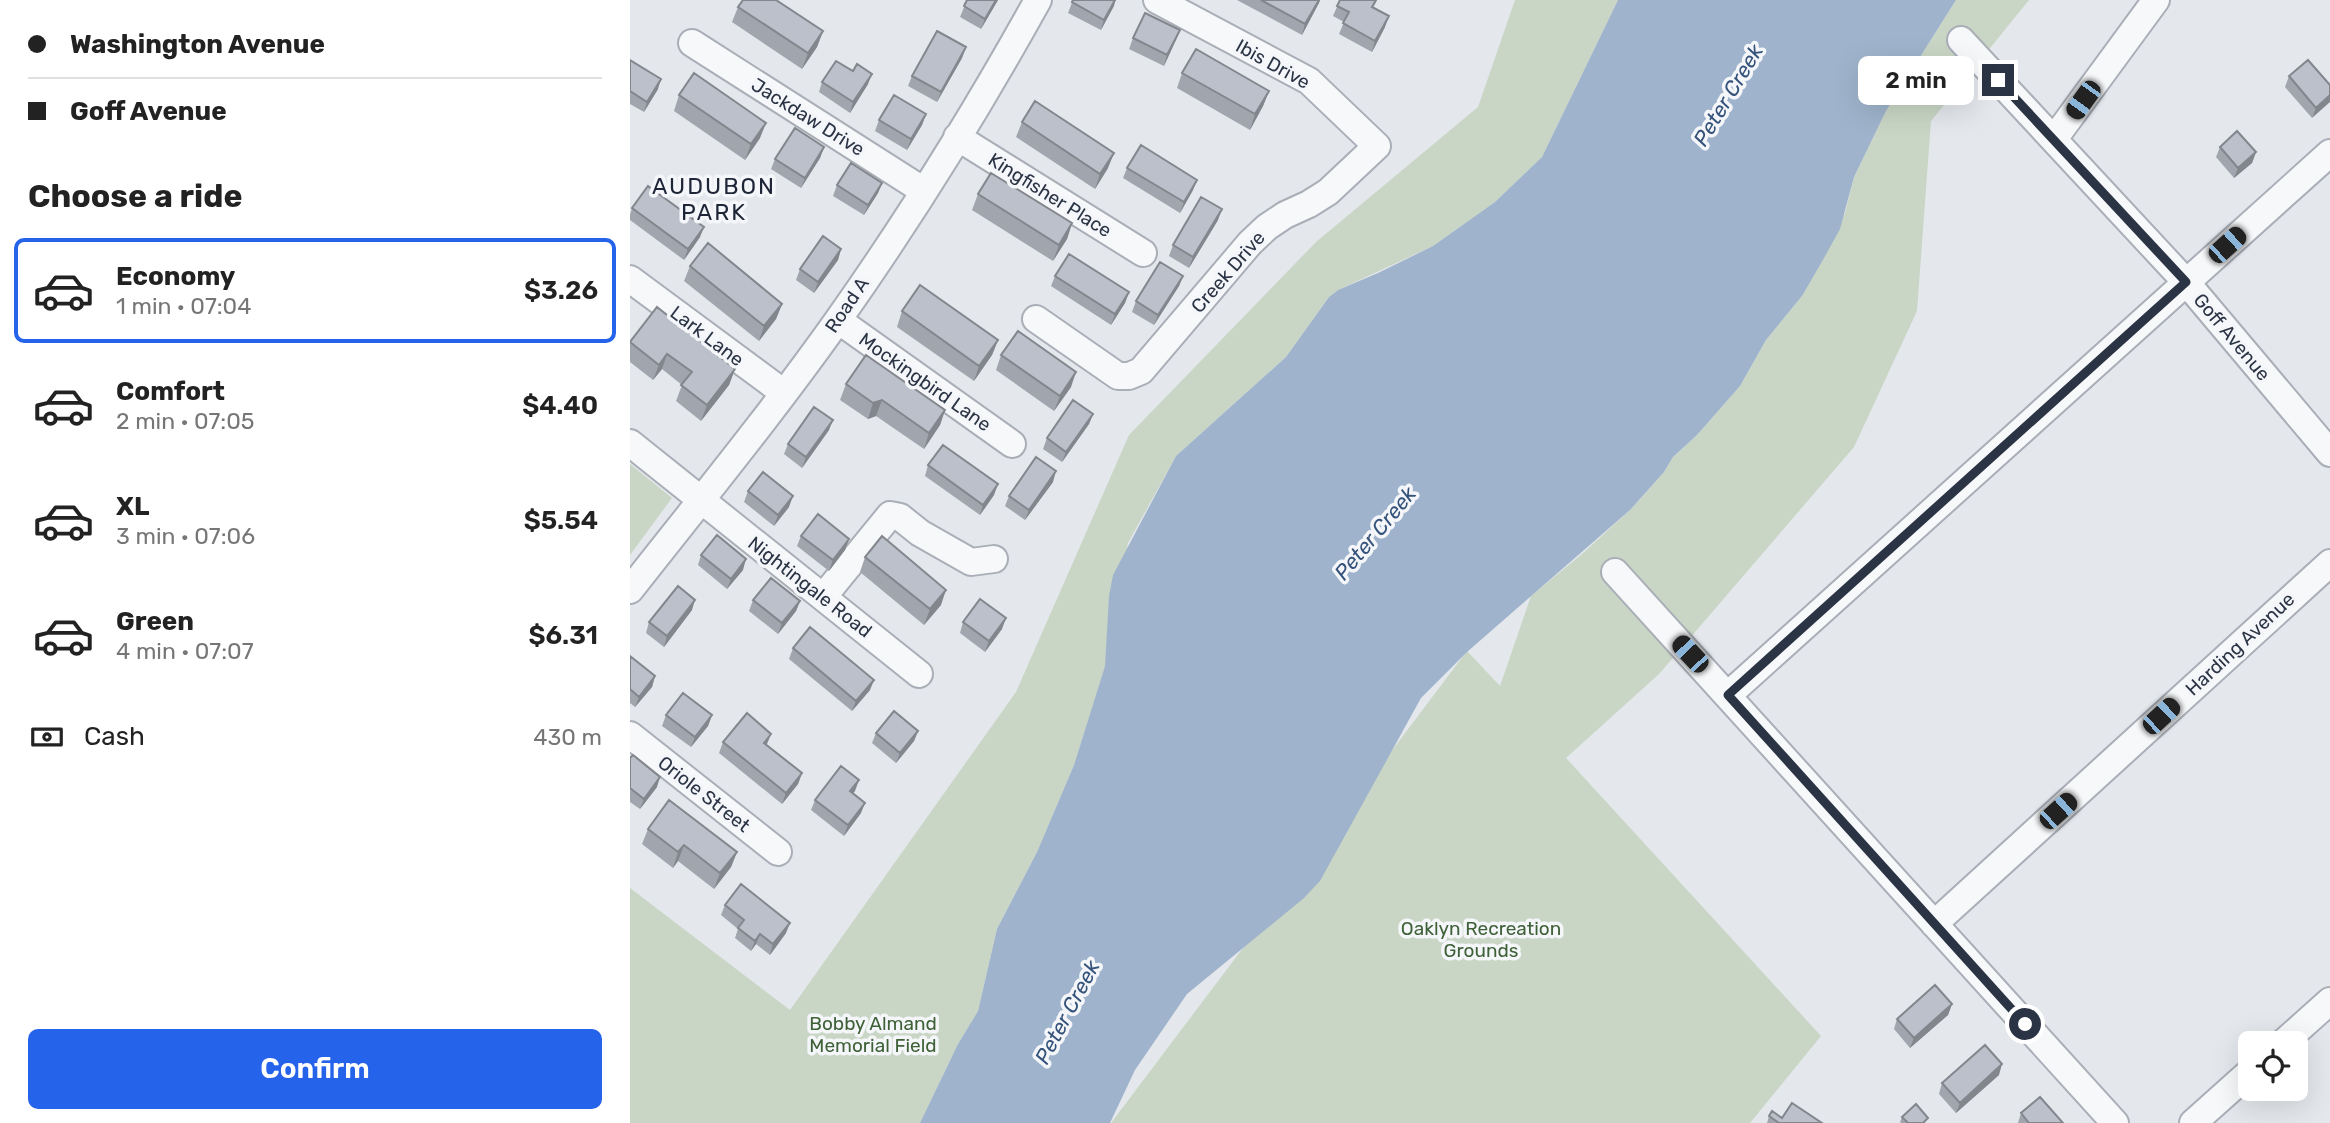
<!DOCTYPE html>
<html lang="en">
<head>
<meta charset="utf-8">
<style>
  body { margin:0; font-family:Rubik,sans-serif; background:#f2f2f2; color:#222; height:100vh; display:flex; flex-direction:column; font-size:26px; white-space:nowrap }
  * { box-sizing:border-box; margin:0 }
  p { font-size:23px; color:#767676 }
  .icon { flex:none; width:38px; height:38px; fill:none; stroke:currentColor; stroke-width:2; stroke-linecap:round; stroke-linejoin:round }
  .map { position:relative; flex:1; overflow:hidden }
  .details { display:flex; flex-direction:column; background:#fff; width:630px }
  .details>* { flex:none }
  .hud { display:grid; align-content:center; height:154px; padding:0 28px; background:#fff }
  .tools { position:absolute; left:1608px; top:1031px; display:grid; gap:14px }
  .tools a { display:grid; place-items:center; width:70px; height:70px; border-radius:10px; background:#fff; box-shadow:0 7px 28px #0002; font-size:35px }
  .end { position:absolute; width:32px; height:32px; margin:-16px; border:9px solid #2b3445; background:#fff; box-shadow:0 0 0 4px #fff }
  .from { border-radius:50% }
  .bubble { position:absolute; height:49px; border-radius:10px; background:#fff; box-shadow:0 7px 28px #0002; font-size:23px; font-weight:600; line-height:49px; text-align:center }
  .car { position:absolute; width:21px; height:42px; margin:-21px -10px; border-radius:9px; box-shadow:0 0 5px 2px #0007; background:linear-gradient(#222 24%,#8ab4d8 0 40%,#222 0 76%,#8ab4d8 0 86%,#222 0) }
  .hud b { display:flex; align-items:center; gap:24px; height:66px; font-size:26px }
  .hud b+b { border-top:2px solid #e0e0e0 }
  .hud i { width:18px; height:18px; background:#222 }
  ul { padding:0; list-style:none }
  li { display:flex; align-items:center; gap:21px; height:105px; margin:0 14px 10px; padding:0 14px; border:4px solid transparent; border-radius:10px }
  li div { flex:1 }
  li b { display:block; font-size:26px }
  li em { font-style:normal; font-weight:600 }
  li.active { border-color:#2563eb }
  li>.icon { width:63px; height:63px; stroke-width:1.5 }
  h2 { padding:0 28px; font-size:32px; line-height:84px }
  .pay { display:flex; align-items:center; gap:18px; height:77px; padding:0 28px; font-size:26px }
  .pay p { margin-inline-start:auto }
  .action { display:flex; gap:14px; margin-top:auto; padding:14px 28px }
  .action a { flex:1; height:80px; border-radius:10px; background:#2563eb; color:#fff; font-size:28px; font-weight:600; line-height:80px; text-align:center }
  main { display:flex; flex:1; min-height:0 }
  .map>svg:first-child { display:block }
  .green { fill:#c9d6c5 }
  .water { fill:#9fb4cc }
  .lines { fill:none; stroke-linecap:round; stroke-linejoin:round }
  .minor-casing { stroke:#a9aeb7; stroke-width:30 }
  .minor { stroke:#f7f8fa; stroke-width:26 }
  .wall { fill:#a1a5ae }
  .shaded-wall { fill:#83868d }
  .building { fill:#bbc0ca; stroke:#83868d; stroke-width:2 }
  .route { stroke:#2b3445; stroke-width:9 }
  .labels { text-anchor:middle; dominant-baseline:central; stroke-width:7; stroke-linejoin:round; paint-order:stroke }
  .street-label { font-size:19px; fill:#2b3445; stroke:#f4f6f9 }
  .park-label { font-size:19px; fill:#3f6138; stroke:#f4f6f9 }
  .water-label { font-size:21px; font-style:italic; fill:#34527a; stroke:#f4f6f9 }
  .quarter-label { font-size:23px; letter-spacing:2px; fill:#1d2536; stroke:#f4f6f9 }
</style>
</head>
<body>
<main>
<section class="details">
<div class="hud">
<b><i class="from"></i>Washington Avenue</b>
<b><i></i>Goff Avenue</b>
</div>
<h2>Choose a ride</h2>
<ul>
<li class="active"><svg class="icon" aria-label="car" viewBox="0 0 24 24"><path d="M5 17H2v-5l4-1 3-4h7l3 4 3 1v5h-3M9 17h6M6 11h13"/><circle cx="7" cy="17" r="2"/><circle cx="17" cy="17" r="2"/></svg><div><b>Economy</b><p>1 min · 07:04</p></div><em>$3.26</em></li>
<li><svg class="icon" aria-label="car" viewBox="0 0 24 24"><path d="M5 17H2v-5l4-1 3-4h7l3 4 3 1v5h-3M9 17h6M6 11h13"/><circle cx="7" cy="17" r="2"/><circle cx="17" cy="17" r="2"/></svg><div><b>Comfort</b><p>2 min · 07:05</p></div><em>$4.40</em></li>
<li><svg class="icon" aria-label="car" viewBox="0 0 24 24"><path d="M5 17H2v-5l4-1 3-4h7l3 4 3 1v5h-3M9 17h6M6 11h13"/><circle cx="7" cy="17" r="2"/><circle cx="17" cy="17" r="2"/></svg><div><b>XL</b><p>3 min · 07:06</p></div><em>$5.54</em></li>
<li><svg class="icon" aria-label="car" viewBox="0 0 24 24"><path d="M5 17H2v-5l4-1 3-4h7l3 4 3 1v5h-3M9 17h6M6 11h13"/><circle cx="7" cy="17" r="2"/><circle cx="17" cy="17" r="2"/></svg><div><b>Green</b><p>4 min · 07:07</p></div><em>$6.31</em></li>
</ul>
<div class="pay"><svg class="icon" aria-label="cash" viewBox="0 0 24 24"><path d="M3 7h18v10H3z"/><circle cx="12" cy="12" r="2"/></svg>Cash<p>430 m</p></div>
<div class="action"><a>Confirm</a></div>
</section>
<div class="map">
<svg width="1700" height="1123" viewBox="0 0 1700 1123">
  <rect width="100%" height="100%" fill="#e4e7ec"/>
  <path class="green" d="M 885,0 L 988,0 L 912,157 L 865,202 L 803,246 L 708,290 L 699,297 L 656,357 L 546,456 L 498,543 L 475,667 L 444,765 L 407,852 L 367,929 L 348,1011 L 328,1044 L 290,1123 L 0,1123 L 0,888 L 160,1010 L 386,692 L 499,435 L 686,242 L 848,107 Z
    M 1326,0 L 1399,0 L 1301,121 L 1287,311 L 1224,447 L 1029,674 L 936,758 L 1191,1036 L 1120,1123 L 481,1123 L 837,651 L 870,686 L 901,596 L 952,554 L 1000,510 L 1034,472 L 1043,457 L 1067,435 L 1110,386 L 1136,340 L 1172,296 L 1215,213 L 1224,177 L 1256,111 Z
    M 0,464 L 42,498 L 0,555 Z"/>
  <path class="water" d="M 988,0 L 1326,0 L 1256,111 L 1224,177 L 1210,229 L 1194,258 L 1172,296 L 1136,340 L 1110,386 L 1067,435 L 1043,457 L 1034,472 L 1000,510 L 837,652 L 791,698 L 690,881 L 674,898 L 557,994 L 505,1070 L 480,1123 L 290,1123 L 328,1044 L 348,1011 L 367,929 L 407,852 L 444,765 L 475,666 L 479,596 L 483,575 L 546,456 L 656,357 L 699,297 L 708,290 L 748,273 L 803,246 L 865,202 L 912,157 Z"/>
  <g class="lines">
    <defs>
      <path id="minor" d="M 1331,40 L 1556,282 L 1700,453
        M 62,43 L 294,191
        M 327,137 L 513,253
        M 1424,139 L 1526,0
        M 0,279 L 154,393
        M 406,319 L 488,376 L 499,376 L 511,371 L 620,243 L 637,227 L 655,215 L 679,204 L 698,192 L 747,146 L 679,81 L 527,0
        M 208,320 L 382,444
        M 0,443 L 289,674
        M 985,572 L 1485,1123
        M 0,590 C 70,501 142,413 208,320 C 280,218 347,110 408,0
        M 193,597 L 260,515 L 270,517 L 290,533 L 341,562 L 364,559
        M 1098,695 L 1700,153
        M 0,735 L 148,852
        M 1304,924 L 1700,563
        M 1653,1043 L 1700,1001
        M 1563,1123 L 1620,1072"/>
    </defs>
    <use href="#minor" class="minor-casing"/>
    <use href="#minor" class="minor"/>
  </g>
  <path class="wall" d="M 337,0 L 368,0 L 351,29 L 330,17 Z
    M 443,0 L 486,0 L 471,30 L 438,13 Z
    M 607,0 L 690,0 L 672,35 Z
    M 710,0 L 747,0 L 743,8 L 755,27 L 742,52 L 709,34 L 714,22 L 703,16 Z
    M 108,7 L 193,31 L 187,47 L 172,69 L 102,22 Z
    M 550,30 L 534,66 L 499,49 L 503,38 Z
    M 336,47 L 332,58 L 307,102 L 278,86 L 282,76 Z
    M 0,60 L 28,89 L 14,112 L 0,104 Z
    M 223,71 L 238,84 L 220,113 L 189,92 L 192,82 Z
    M 552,73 L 639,91 L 633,106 L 620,130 L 547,88 Z
    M 1659,76 L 1700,85 L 1682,118 L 1655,87 Z
    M 49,95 L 130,138 L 115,160 L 44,111 Z
    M 296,114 L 292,125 L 277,150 L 245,131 L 249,120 Z
    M 392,122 L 478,168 L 465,189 L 386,137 Z
    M 194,147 L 190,158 L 171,188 L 141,169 L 145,159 Z
    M 1590,147 L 1626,152 L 1622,163 L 1604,178 L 1586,157 Z
    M 497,168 L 563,190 L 550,213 L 493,178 Z
    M 252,183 L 248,193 L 234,215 L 203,196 L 207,185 Z
    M 348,194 L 442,223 L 437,239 L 423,261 L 342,210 Z
    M 2,208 L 70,237 L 54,260 L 0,220 L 0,215 Z
    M 588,220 L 559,268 L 539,256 L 543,245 Z
    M 211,249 L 208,260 L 184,293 L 166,280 L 170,269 Z
    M 60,266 L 152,304 L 146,319 L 129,341 L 54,281 Z
    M 425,276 L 499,292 L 495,303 L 481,325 L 421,286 Z
    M 553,276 L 549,286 L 524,325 L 502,312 L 506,301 Z
    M 272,311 L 368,340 L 362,355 L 344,381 L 267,327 Z
    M 0,341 L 105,369 L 99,385 L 71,421 L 46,401 L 52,385 L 32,369 L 23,380 L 0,362 Z
    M 371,355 L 441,387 L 424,411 L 366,370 Z
    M 216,384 L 315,410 L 310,425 L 294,449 L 246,416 L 238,419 L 210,400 Z
    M 463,414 L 459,424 L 432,462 L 413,449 L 417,438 Z
    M 199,430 L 172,468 L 154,454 L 158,444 Z
    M 298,465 L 364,495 L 350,515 L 295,476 Z
    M 423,482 L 395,520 L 375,506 L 379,496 Z
    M 118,491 L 159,507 L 144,526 L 114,502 Z
    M 171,536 L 219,539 L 215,550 L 199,571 L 167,546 Z
    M 71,555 L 113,570 L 97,589 L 68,565 Z
    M 235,557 L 311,605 L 294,625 L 230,572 Z
    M 123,600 L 170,601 L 166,611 L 148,634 L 119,611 Z
    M 62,610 L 34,647 L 16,633 L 19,622 Z
    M 333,622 L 372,629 L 355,652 L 330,633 Z
    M 163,648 L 240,690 L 222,711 L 159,659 Z
    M 0,656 L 25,676 L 22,687 L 5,707 L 0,703 Z
    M 36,715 L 82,715 L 78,726 L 61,747 L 32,726 Z
    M 288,731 L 284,741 L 266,763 L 242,743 L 246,733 Z
    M 93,742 L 137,744 L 137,745 L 172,773 L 168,784 L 152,804 L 89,753 Z
    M 0,758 L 27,787 L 10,809 L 0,802 Z
    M 225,791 L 223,793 L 231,813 L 214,836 L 181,810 L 185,800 Z
    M 18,829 L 107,852 L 101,867 L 84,889 L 48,861 L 43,868 L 12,844 Z
    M 95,905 L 156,933 L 140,955 L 126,944 L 121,951 L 105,938 L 108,929 L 91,915 Z
    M 1322,1004 L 1318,1015 L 1280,1048 L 1264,1029 L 1267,1019 Z
    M 1369,1075 L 1326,1113 L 1309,1094 L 1312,1083 Z
    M 1391,1113 L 1433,1123 L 1388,1123 Z
    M 1139,1116 L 1152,1118 L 1192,1123 L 1137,1123 Z
    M 1272,1117 L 1296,1123 L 1271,1123 L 1270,1122 Z"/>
  <path class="shaded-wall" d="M 366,0 L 368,0 L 351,29 L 355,19 Z
    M 485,0 L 484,6 L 471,30 L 474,20 Z
    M 689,0 L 690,0 L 689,3 L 672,35 L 675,24 Z
    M 759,16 L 755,27 L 742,52 L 745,41 Z
    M 550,30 L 546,40 L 534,66 L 537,55 Z
    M 193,31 L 187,47 L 172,69 L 178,53 Z
    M 336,47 L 332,58 L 307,102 L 311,92 Z
    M 242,74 L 238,84 L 220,113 L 223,102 Z
    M 31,79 L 28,89 L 14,112 L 17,102 Z
    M 639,91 L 633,106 L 620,130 L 625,114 Z
    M 1700,95 L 1700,102 L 1682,118 L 1686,108 Z
    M 296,114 L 292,125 L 277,150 L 281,139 Z
    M 136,123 L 130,138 L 115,160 L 121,144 Z
    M 194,147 L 190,158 L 171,188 L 175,178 Z
    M 1626,152 L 1622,163 L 1604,178 L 1608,168 Z
    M 484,153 L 478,168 L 465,189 L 470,174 Z
    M 567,180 L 563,190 L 550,213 L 554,202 Z
    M 252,183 L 248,193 L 234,215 L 238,205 Z
    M 592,209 L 588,220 L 559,268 L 563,257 Z
    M 442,223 L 437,239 L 423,261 L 429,245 Z
    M 74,227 L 70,237 L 54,260 L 58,249 Z
    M 211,249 L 208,260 L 184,293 L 188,282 Z
    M 553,276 L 549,286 L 524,325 L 528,315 Z
    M 499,292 L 495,303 L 481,325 L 485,314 Z
    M 152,304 L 146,319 L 129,341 L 134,326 Z
    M 368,340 L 362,355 L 344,381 L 349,366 Z
    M 37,354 L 32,369 L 23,380 L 29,365 Z
    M 105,369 L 99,385 L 71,421 L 77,405 Z
    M 446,372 L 441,387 L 424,411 L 430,396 Z
    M 252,400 L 246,416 L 238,419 L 243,403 Z
    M 315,410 L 310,425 L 294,449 L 299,433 Z
    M 463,414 L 459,424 L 432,462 L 436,452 Z
    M 203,420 L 199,430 L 172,468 L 176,457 Z
    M 426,471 L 423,482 L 395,520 L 399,510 Z
    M 368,484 L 364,495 L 350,515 L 353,505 Z
    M 163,496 L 159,507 L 144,526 L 148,515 Z
    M 219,539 L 215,550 L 199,571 L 203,560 Z
    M 116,559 L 113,570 L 97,589 L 101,579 Z
    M 316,590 L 311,605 L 294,625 L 300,609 Z
    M 65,600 L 62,610 L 34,647 L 37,636 Z
    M 170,601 L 166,611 L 148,634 L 152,623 Z
    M 376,618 L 372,629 L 355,652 L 359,641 Z
    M 25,676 L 22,687 L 5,707 L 9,697 Z
    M 244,680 L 240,690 L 222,711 L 226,701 Z
    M 82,715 L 78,726 L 61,747 L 65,737 Z
    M 288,731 L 284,741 L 266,763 L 270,753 Z
    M 141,734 L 137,744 L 130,753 L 134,743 Z
    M 172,773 L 168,784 L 152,804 L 156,793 Z
    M 30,777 L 27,787 L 10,809 L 14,799 Z
    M 229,780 L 225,791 L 216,802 L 220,791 Z
    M 235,803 L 231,813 L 214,836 L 218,825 Z
    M 54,845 L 48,861 L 43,868 L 48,852 Z
    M 107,852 L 101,867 L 84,889 L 90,873 Z
    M 160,923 L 156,933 L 140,955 L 143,944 Z
    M 130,934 L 126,944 L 121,951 L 125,941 Z
    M 1322,1004 L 1318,1015 L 1280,1048 L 1284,1038 Z
    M 1372,1064 L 1369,1075 L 1326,1113 L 1330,1103 Z"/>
  <path class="building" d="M 113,0 L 146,0 L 193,31 L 178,53 L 108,7 Z
    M 337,0 L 366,0 L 355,19 L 334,6 Z
    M 443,0 L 485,0 L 474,20 L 442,2 Z
    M 631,0 L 689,0 L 675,24 Z
    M 710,0 L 746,0 L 742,7 L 759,16 L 745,41 L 713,23 L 719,12 L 707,6 Z
    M 515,13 L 550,30 L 537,55 L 503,38 Z
    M 307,31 L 336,47 L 311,92 L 282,76 Z
    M 566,49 L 639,91 L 625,114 L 552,73 Z
    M 0,60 L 31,79 L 17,102 L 0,91 Z
    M 1678,60 L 1700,85 L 1700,95 L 1686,108 L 1659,76 Z
    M 206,61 L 223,71 L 227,64 L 242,74 L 223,102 L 192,82 Z
    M 64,73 L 136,123 L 121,144 L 49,95 Z
    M 264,95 L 296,114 L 281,139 L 249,120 Z
    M 405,101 L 484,153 L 470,174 L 392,122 Z
    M 165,128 L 194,147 L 175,178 L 145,159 Z
    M 1607,131 L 1626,152 L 1608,168 L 1590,147 Z
    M 511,145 L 567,180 L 554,202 L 497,168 Z
    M 221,163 L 252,183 L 238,205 L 207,185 Z
    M 361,173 L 442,223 L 429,245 L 348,194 Z
    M 18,186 L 74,227 L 58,249 L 2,208 Z
    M 571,197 L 592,209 L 563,257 L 543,245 Z
    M 193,236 L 211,249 L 188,282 L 170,269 Z
    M 78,243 L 152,304 L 134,326 L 60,266 Z
    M 439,254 L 499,292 L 485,314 L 425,276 Z
    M 530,262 L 553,276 L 528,315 L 506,301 Z
    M 290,285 L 368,340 L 349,366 L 272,311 Z
    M 27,307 L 105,369 L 77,405 L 51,385 L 62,372 L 37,354 L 29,365 L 0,342 Z
    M 388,331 L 446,372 L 430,396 L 371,355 Z
    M 236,355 L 315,410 L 299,433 L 252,400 L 243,403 L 216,384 Z
    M 443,400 L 463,414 L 436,452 L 417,438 Z
    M 184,407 L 203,420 L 176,457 L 158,444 Z
    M 313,445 L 368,484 L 353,505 L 298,465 Z
    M 406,457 L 426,471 L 399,510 L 379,496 Z
    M 133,472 L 163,496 L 148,515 L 118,491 Z
    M 188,514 L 219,539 L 203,560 L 171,536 Z
    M 87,535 L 116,559 L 101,579 L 71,555 Z
    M 252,536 L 316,590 L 300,609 L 235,557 Z
    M 141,578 L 170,601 L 152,623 L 123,600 Z
    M 48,586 L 65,600 L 37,636 L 19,622 Z
    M 350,599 L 376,618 L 359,641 L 333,622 Z
    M 180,627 L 244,680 L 226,701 L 163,648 Z
    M 0,656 L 25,676 L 9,697 L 0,689 Z
    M 53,693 L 82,715 L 65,737 L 36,715 Z
    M 264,711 L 288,731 L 270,753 L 246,733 Z
    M 117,713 L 141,734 L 134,743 L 172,773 L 156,793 L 93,742 Z
    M 3,755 L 30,777 L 14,799 L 0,788 L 0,758 Z
    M 211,766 L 229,780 L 220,791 L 235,803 L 218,825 L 185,800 Z
    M 39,800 L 107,852 L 90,873 L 54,845 L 48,852 L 18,829 Z
    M 111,884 L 160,923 L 143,944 L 130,934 L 125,941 L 108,928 L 114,920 L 95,905 Z
    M 1305,985 L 1322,1004 L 1284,1038 L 1267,1019 Z
    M 1355,1045 L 1372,1064 L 1330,1103 L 1312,1083 Z
    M 1410,1097 L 1433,1123 L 1399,1123 L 1391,1113 Z
    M 1162,1103 L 1192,1123 L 1149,1123 L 1139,1116 L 1142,1111 L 1152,1118 Z
    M 1286,1104 L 1298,1118 L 1293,1123 L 1278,1123 L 1272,1117 Z"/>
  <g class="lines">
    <path class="route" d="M 1368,80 L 1556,282 L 1098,695 L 1395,1024"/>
  </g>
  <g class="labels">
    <g class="street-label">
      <text transform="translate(643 64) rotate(29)">Ibis Drive</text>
      <text transform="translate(178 117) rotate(32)">Jackdaw Drive</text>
      <text transform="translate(420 195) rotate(32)">Kingfisher Place</text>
      <text transform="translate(598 272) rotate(-49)">Creek Drive</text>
      <text transform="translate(217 305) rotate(-56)">Road A</text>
      <text transform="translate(77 336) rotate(37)">Lark Lane</text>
      <text transform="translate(1602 337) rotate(50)">Goff Avenue</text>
      <text transform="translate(295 382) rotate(35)">Mockingbird Lane</text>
      <text transform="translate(180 587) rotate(38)">Nightingale Road</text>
      <text transform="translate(1610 644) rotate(-43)">Harding Avenue</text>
      <text transform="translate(74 794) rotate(38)">Oriole Street</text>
    </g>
    <g class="park-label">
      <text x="851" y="928">Oaklyn Recreation<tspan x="851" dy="22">Grounds</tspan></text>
      <text x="243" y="1023">Bobby Almand<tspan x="243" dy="22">Memorial Field</tspan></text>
    </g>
    <g class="water-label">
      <text transform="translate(1098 95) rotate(-59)">Peter Creek</text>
      <text transform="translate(745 533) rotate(-50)">Peter Creek</text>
      <text transform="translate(437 1012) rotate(-62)">Peter Creek</text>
    </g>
    <g class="quarter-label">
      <text x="84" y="186">AUDUBON<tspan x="84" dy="26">PARK</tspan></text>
    </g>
  </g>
</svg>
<div class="tools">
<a><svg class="icon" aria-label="locate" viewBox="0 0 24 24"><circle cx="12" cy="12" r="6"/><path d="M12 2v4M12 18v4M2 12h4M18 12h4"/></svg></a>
</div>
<i class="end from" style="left:1395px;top:1024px"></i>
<i class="end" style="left:1368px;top:80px"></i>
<div class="bubble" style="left:1228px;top:56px;width:116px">2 min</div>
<i class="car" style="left:1453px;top:100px;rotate:216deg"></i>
<i class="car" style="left:1597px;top:245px;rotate:48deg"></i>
<i class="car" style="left:1060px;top:654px;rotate:317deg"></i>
<i class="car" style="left:1531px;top:716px;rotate:47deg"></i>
<i class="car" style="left:1428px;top:811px;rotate:48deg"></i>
</div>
</main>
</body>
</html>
